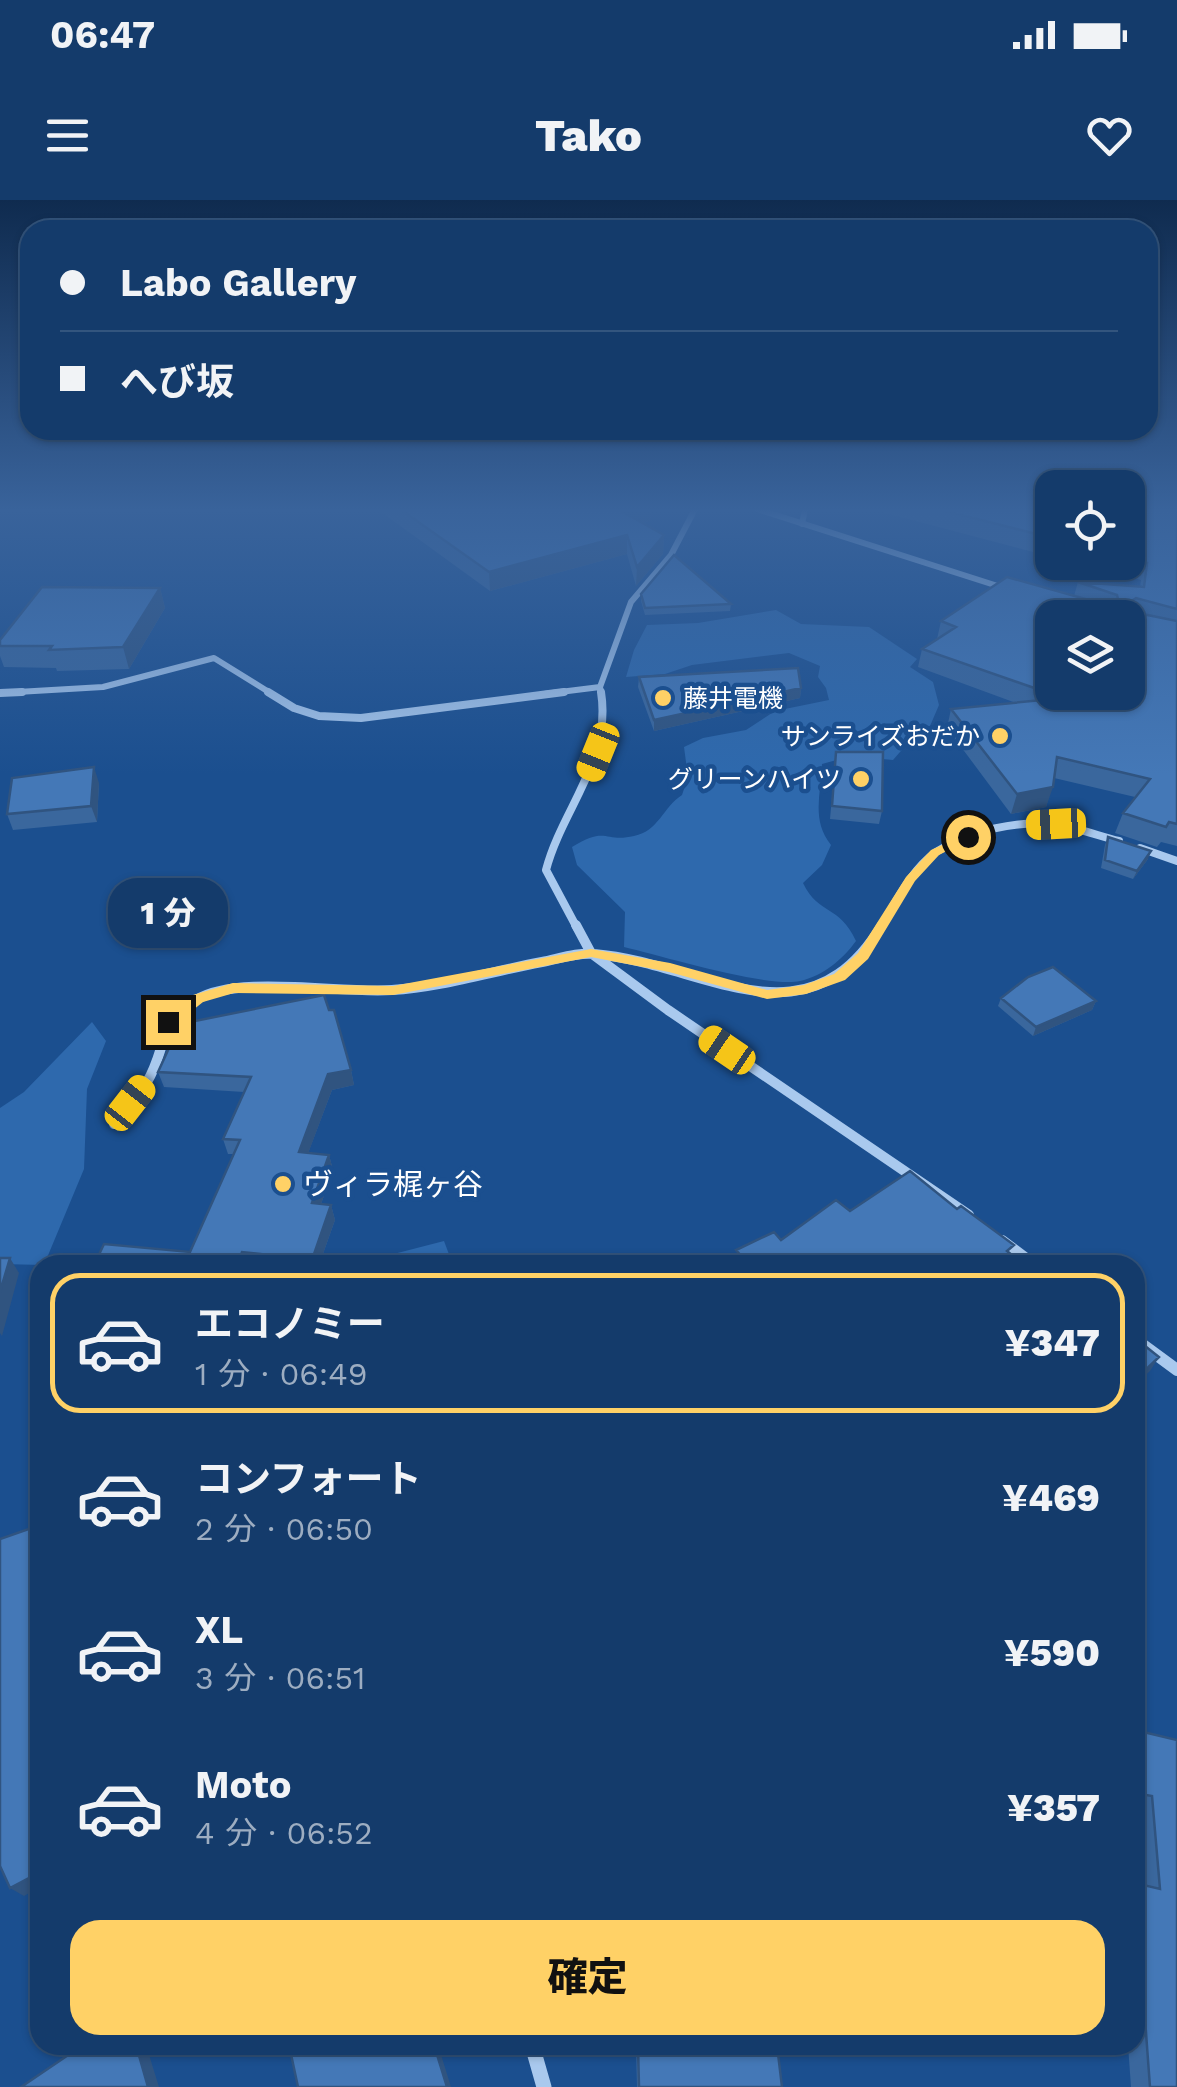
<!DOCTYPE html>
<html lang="ja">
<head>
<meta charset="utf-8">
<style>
  body { margin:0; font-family:"Work Sans","Noto Sans JP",sans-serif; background:#214673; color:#f1f3f6; height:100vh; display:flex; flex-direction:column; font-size:38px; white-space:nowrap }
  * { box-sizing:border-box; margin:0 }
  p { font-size:32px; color:#9dadc1 }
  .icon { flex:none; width:55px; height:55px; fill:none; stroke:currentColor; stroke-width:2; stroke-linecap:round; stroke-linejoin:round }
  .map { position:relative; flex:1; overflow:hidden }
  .details { position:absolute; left:30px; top:1055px; width:1115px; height:800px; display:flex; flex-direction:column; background:#143b6b; border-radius:30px; box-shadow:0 2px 8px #0004,0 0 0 2px #33557e }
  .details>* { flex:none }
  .banner { position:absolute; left:20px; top:20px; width:1138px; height:220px; border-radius:30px; box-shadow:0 2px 8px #0004,0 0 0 2px #33557e; display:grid; align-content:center; height:220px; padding:0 40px; background:#143b6b }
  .controls { position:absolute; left:1035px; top:270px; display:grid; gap:20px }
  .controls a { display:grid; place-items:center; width:110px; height:110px; border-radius:20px; background:#143b6b; box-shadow:0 2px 8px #0004,0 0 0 2px #33557e; font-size:50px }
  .end { position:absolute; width:45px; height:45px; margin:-22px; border:12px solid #ffd166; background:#111; box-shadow:0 0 0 5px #111 }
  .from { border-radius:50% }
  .bubble { position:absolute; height:70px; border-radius:30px; background:#143b6b; box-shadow:0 2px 8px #0004,0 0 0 2px #33557e; font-size:32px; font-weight:800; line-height:70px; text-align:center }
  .car { position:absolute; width:30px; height:60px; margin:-30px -15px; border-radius:12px; box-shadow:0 0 8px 2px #0007; background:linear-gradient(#f5c518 24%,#345 0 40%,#f5c518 0 76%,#345 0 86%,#f5c518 0) }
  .banner b { display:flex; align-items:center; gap:35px; height:95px; font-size:38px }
  .banner b+b { border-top:2px solid #33557e }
  .banner i { width:25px; height:25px; background:#f1f3f6 }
  ul { padding:18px 0 0; list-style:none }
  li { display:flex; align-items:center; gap:30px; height:140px; margin:0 20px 15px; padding:0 20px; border:5px solid transparent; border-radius:30px }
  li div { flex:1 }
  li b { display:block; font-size:38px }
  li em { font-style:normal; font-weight:800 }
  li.selected { border-color:#ffd166 }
  li>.icon { width:90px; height:90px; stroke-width:1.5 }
  .action { display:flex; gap:20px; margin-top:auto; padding:20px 40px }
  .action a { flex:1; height:115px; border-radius:30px; background:#ffd166; color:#111; font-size:40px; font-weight:800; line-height:115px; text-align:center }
  .status { display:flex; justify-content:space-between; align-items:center; height:70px; padding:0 50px; background:#143b6b; direction:ltr }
  .status svg { height:28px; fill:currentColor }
  header { display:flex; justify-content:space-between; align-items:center; height:130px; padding:0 40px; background:#143b6b; font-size:45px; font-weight:800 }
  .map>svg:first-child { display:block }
  .green { fill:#2e69ad }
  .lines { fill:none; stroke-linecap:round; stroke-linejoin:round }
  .street-far4 { stroke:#a9c9ee; stroke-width:6 }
  .street-far3 { stroke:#a9c9ee; stroke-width:8 }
  .street-far2 { stroke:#a9c9ee; stroke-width:10 }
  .street-far1 { stroke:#a9c9ee; stroke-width:12 }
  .street { stroke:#a9c9ee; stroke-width:15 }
  .wall { fill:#3a679d }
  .shaded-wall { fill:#305480 }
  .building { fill:#4478b7; stroke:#305480; stroke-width:2.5; fill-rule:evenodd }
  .route { fill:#ffd166 }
  .poi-dot { fill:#ffd166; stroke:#1b4f8f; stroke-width:4 }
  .labels { text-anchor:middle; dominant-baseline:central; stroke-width:9; stroke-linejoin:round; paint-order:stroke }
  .far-poi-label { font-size:25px; fill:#fff; stroke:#1b4f8f; text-anchor:end }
  .poi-label { font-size:30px; fill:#fff; stroke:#1b4f8f; text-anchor:start }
</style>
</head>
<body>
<div class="status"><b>06:47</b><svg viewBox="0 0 49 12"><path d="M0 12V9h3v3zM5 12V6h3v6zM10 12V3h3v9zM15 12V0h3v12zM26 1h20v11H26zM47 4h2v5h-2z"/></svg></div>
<header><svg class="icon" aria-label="menu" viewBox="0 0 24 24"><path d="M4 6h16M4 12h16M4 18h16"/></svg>Tako<svg class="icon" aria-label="heart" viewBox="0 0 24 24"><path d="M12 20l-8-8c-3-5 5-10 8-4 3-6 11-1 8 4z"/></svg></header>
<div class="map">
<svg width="1177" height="1887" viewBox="0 0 1177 1887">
  <rect width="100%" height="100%" fill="#1b4f8f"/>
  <path class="green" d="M 776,410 L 801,424 L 869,427 L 917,459 L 910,467 L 933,482 L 939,505 L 930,526 L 936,540 L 907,544 L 893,560 L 851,556 L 822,564 C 821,594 811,620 831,645 L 822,665 L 803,683 C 819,716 839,704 856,741 C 843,759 823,776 800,781 C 767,788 662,756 624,747 L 625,712 L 577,665 L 572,647 C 607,625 604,643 634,636 C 659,631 663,607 682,595 L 688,577 L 684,547 L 703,538 L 746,530 L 775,511 L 829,500 L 826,488 L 818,477 L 820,466 L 789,453 L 692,465 L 665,474 L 626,477 L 634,450 L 647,425 L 698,423 Z
    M 92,822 L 106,841 L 87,889 L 84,969 L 44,1065 L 0,1064 L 0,908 L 24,892 Z
    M 444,1041 L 453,1065 L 351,1065 Z"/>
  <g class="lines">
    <path class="street-far4" d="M 757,309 L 1004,388
      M 802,324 L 805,309
      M 0,493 L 103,487 L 214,458 L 272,494
      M 544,494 L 600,487
      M 601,494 L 600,487 L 631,402 L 671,355 L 695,309"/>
    <path class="street-far3" d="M 268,492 L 294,508 L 319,516 L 361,518 L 564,492
      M 0,493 L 22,492
      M 1140,648 L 1177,661
      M 577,728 L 546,670 C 562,609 612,560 601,492
      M 880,728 C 896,702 911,670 936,652 C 968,631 1020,619 1058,625 C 1078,628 1099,636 1119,641"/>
    <path class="street-far2" d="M 576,725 L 591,753 L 668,810 L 969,1015
      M 114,924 C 125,910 138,897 147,882 C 167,849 157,824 196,800 C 237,774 341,794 392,790 C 441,787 493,771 542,762 C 558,759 578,752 594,754 C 704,763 805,851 882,725"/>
    <path class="street-far1" d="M 1002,1041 L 1034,1065
      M 1135,1139 L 1177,1170"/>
    <path class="street" d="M 532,1845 L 544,1887"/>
  </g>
  <path class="wall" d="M 377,309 L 651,309 L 650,321 L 642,323 L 664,335 L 663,354 L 636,386 L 627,354 L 490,391 Z
    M 870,309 L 1052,309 L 1052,357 Z
    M 1128,309 L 1177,309 L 1177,646 L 1161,642 L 1157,647 L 1115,633 L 1123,613 L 1135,597 L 1054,578 L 1046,607 L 1011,614 L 947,528 L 951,509 L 1016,503 L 918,467 L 922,449 L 937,439 L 941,421 L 1074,396 L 1078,382 L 1140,387 L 1141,380 L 1074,362 L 1128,362 Z
    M 160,388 L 165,408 L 129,469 L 57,471 L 56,468 L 4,467 L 0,456 L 0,440 Z
    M 641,394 L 731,404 L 730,411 L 645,415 L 641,401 Z
    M 639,477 L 801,488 L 800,498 L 654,531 L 638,487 Z
    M 836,552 L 882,611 L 879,624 L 830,619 Z
    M 99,583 L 97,622 L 13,630 L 7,614 Z
    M 1108,637 L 1148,659 L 1133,679 L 1101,668 L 1105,645 Z
    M 1001,798 L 1096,801 L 1092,810 L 1033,836 L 998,806 Z
    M 351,870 L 354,885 L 332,890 L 308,953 L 329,955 L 333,970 L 321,1004 L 331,1005 L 335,1020 L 319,1065 L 94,1065 L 190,1052 L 234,954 L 228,954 L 223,939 L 244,892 L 164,887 L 158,872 Z
    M 1135,1530 L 1177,1540 L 1177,1887 L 1131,1887 L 1128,1845 L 1135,1845 L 1135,1683 L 1142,1685 L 1135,1608 Z
    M 636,1845 L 777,1845 L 782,1887 L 637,1887 Z"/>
  <path class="shaded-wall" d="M 626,309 L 651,309 L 650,321 L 621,329 L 621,311 Z
    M 627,335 L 627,354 L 490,391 L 489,372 Z
    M 664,335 L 663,354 L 636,386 L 637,367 Z
    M 160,388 L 165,408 L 129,469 L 123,447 Z
    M 801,488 L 800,498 L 654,531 L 654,520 Z
    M 94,567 L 99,583 L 97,622 L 91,606 Z
    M 1053,587 L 1046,607 L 1011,614 L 1017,594 Z
    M 1151,651 L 1148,659 L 1133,679 L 1137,671 Z
    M 1096,801 L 1092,810 L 1033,836 L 1036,827 Z
    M 351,870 L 354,885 L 332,890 L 303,967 L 299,952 L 328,874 Z
    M 329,955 L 333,970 L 316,1018 L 312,1003 Z
    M 331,1005 L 335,1020 L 319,1065 L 313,1065 L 312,1060 Z
    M 242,1052 L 247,1065 L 237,1065 Z
    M 10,1058 L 19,1073 L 2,1136 L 0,1133 L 0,1092 Z
    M 1159,1157 L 1150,1171 L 1135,1185 L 1135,1180 Z
    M 31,1677 L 40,1687 L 24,1696 L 10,1688 Z
    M 136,1845 L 146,1845 L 159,1887 L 148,1887 Z
    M 434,1845 L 438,1845 L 451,1887 L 447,1887 Z"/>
  <path class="building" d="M 400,309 L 626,309 L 621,311 L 664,335 L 637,367 L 627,335 L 489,372 Z
    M 938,309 L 1052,309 L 1052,338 Z
    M 1128,309 L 1177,309 L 1177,409 L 1136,398 L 1127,404 L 1133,412 L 1177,421 L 1177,624 L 1169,622 L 1166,627 L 1123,613 L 1150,579 L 1057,557 L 1053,587 L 1017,594 L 951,509 L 1063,498 L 922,449 L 956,427 L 941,421 L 1007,377 L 1114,407 L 1119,403 L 1117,395 L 1078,382 L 1144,387 L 1147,363 L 1128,357 ZM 1052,418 L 1128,418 L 1128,492 L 1052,492 Z
    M 674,355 L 731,404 L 645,408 L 641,394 Z
    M 42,387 L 160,388 L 123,447 L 49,450 L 52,446 L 0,446 L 0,440 Z
    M 798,468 L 801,488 L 654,520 L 639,477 Z
    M 836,552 L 883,552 L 882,611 L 832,606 Z
    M 94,567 L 91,606 L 7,614 L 12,578 Z
    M 1108,637 L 1151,651 L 1137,671 L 1105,660 Z
    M 1053,767 L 1096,801 L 1036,827 L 1001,798 L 1028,777 Z
    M 324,795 L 329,810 L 334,810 L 351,870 L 328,874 L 299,952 L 329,955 L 312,1003 L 331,1005 L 312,1060 L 242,1052 L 237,1065 L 94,1065 L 104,1044 L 190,1052 L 240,940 L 223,939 L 251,877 L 158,872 L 180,824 Z
    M 910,971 L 957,1009 L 961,1006 L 1014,1045 L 1007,1051 L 1024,1065 L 728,1065 L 743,1058 L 736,1050 L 774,1032 L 781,1040 L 836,1000 L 850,1011 Z
    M 0,1058 L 10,1058 L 0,1092 Z
    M 1135,1138 L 1159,1157 L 1135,1180 Z
    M 40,1325 L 40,1471 L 35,1473 L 40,1483 L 40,1697 L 31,1677 L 10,1688 L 0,1666 L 0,1339 Z
    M 1135,1530 L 1177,1540 L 1177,1887 L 1150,1887 L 1135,1683 L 1160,1689 L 1152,1596 L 1135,1593 Z
    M 83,1845 L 136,1845 L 148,1887 L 21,1887 Z
    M 289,1845 L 434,1845 L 447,1887 L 298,1887 Z
    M 638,1845 L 777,1845 L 782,1887 L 639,1887 Z"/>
  <linearGradient id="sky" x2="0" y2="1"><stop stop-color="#0f2b4f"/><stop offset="0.54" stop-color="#39639b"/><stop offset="1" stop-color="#39639b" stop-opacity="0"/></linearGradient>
  <rect width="1177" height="574" fill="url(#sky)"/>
  <path class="route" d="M 964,635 L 974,637 L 939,655 L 915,681 L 868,759 L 845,780 L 806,794 L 767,799 L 669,772 L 591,757 L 393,795 L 234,793 L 203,802 L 173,826 L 160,822 L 193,795 L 233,783 L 393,786 L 591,749 L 670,763 L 767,790 L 804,785 L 834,774 L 858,753 L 906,677 L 931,650 Z"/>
  <g class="poi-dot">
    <circle cx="663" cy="498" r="10"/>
    <circle cx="1000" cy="536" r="10"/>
    <circle cx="861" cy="579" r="10"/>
    <circle cx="283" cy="984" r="10"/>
  </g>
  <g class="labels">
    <g class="far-poi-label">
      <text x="683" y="498" text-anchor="start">藤井電機</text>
      <text x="980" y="536">サンライズおだか</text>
      <text x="841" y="579">グリーンハイツ</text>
    </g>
    <g class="poi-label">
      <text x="303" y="984">ヴィラ梶ヶ谷</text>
    </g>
  </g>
</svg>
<div class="controls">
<a><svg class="icon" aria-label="locate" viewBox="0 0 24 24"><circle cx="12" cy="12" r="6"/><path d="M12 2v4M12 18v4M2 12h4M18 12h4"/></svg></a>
<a><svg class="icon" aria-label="layers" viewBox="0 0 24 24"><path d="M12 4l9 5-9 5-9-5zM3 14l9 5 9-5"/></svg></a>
</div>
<i class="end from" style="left:968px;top:637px"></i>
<i class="end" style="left:168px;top:822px"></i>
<div class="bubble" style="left:108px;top:678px;width:120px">1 分</div>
<i class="car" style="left:598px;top:552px;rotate:202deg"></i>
<i class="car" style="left:1056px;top:624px;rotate:267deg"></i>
<i class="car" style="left:727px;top:850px;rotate:304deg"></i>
<i class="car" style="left:130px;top:903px;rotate:38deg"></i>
<div class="banner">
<b><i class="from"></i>Labo Gallery</b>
<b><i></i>へび坂</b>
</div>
<section class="details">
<ul>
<li class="selected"><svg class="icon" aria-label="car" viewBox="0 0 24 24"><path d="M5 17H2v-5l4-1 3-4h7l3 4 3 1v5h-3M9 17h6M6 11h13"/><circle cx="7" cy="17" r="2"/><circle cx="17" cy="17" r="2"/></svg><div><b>エコノミー</b><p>1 分 · 06:49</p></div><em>¥347</em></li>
<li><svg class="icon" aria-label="car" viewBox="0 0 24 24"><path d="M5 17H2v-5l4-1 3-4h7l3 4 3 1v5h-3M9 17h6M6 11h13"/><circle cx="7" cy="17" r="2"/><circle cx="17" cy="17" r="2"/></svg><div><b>コンフォート</b><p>2 分 · 06:50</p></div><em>¥469</em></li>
<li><svg class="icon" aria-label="car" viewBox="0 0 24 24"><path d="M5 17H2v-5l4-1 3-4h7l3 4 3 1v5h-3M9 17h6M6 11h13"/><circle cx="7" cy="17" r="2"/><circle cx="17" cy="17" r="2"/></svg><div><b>XL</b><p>3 分 · 06:51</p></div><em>¥590</em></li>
<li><svg class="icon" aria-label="car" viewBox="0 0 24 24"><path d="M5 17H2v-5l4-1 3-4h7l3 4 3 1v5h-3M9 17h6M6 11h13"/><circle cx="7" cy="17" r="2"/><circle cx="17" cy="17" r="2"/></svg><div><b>Moto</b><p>4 分 · 06:52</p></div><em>¥357</em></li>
</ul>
<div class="action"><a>確定</a></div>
</section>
</div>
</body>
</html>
